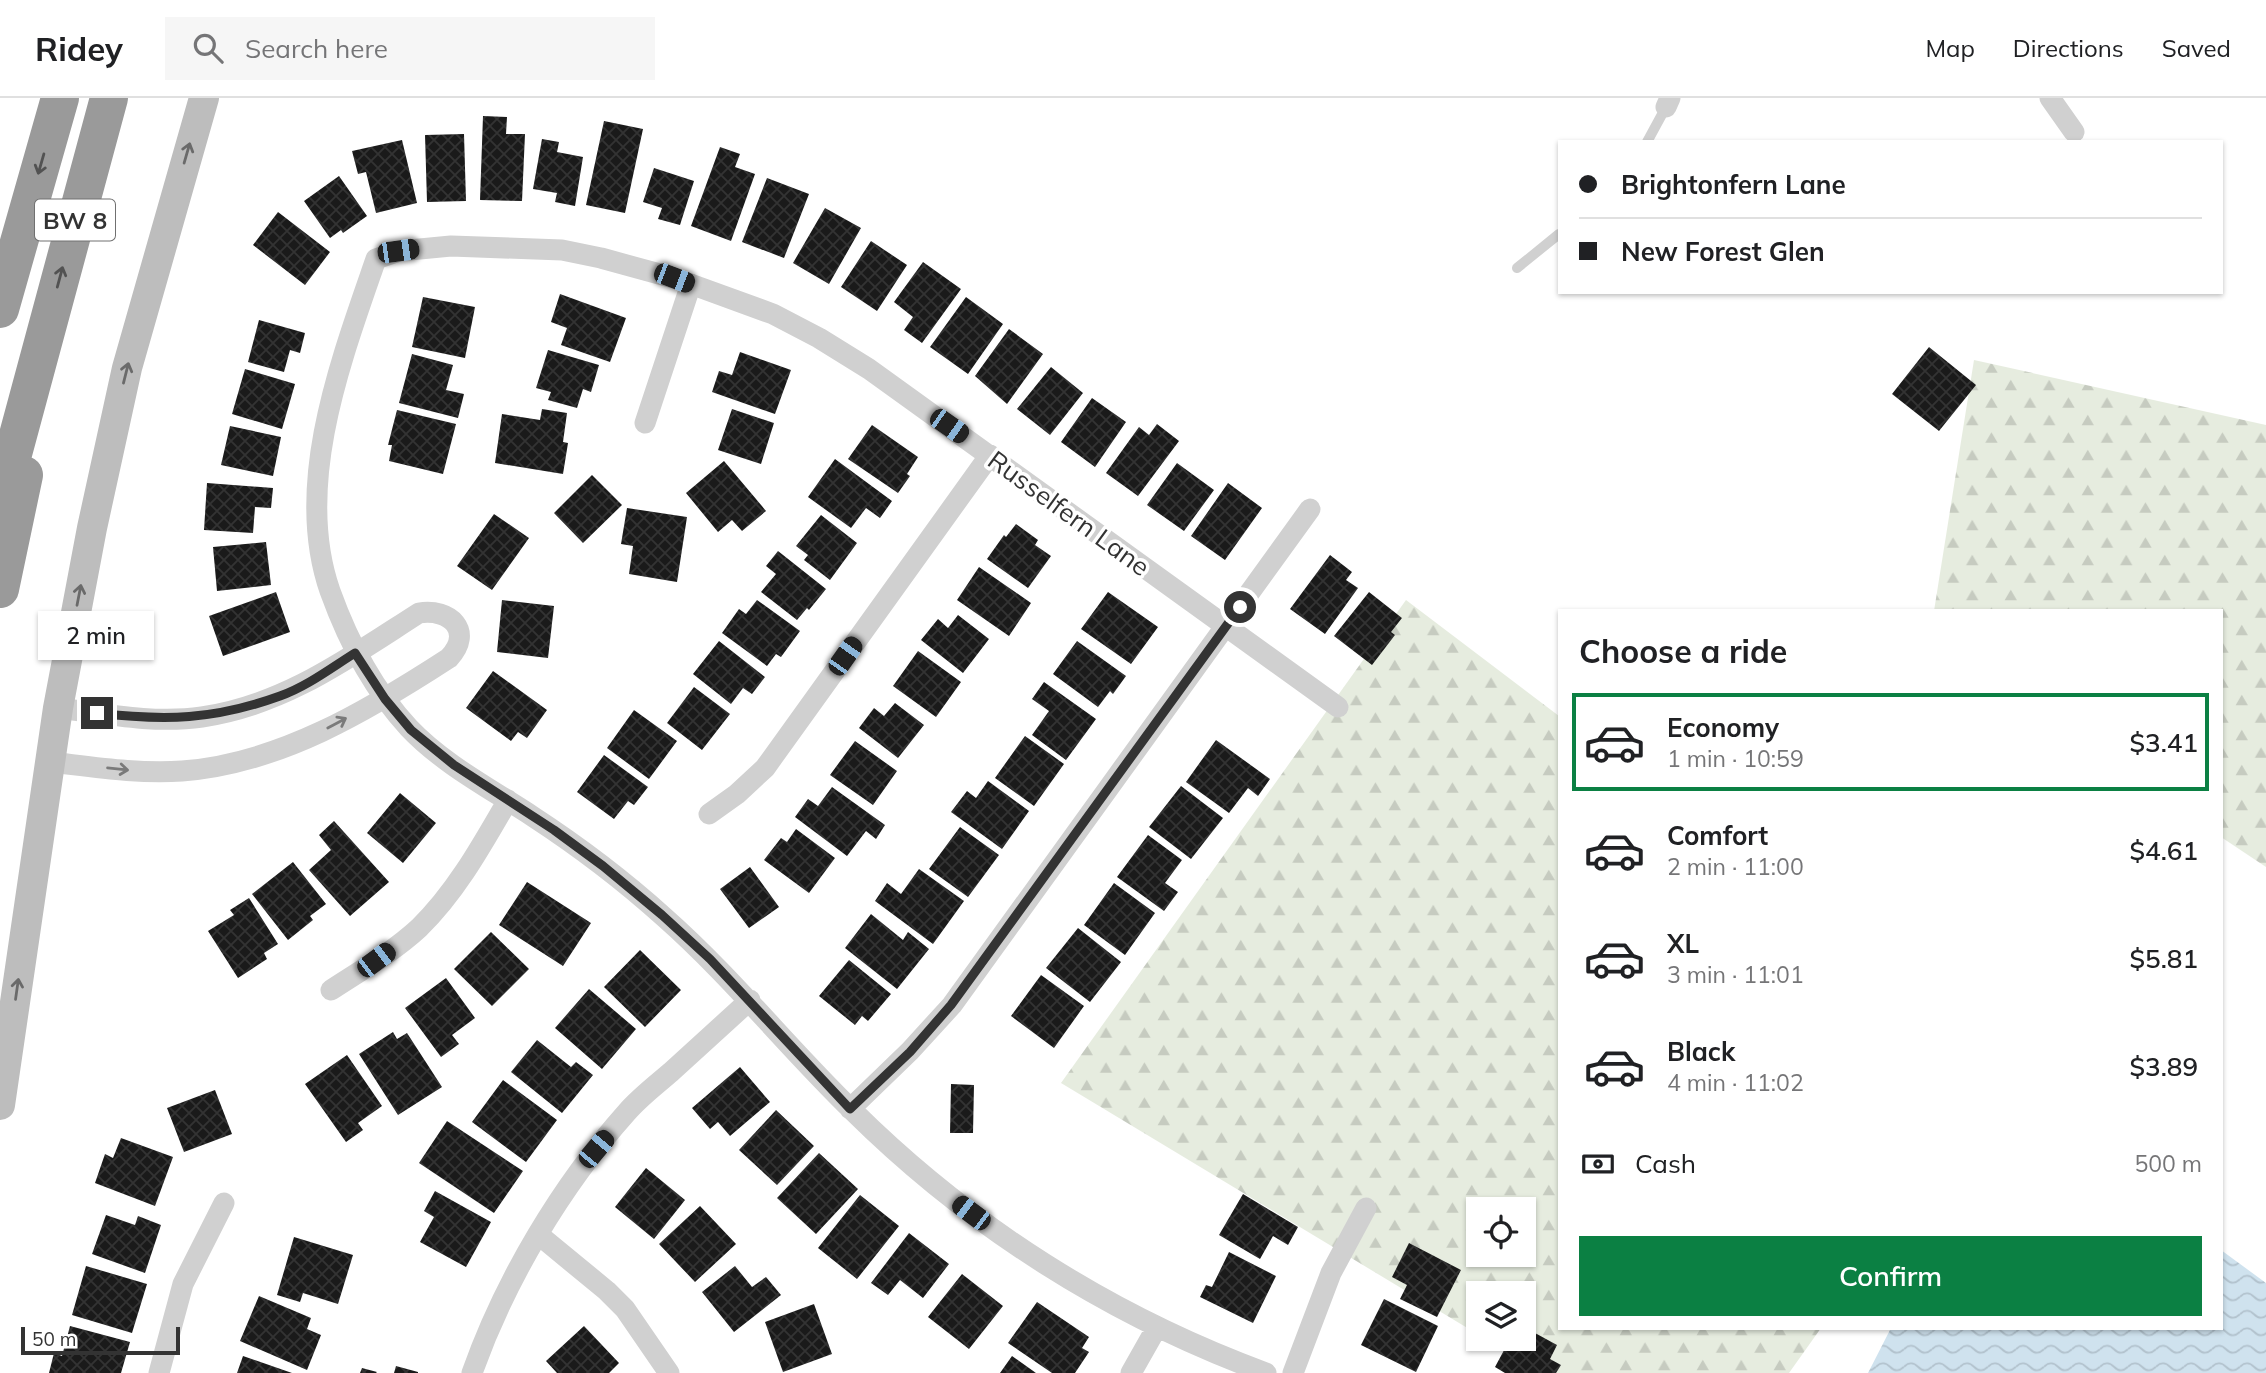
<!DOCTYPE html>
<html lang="en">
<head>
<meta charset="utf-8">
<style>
  body { margin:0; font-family:Mulish,sans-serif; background:#f6f6f6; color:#202124; height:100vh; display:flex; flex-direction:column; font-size:26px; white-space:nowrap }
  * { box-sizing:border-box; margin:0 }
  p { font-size:23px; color:#757577 }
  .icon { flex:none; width:38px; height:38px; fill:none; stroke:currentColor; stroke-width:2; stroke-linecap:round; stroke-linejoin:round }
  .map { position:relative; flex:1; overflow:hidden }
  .drawer { position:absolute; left:1558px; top:511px; width:665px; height:721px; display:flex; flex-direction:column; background:#fff; border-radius:0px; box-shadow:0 2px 5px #0004 }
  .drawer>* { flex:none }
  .banner { position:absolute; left:1558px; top:42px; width:665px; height:154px; border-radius:0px; box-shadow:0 2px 5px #0004; display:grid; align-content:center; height:154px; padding:0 21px; background:#fff }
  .buttons { position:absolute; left:1466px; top:1099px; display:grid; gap:14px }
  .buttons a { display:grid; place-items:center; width:70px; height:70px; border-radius:0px; background:#fff; box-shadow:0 2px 5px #0004; font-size:35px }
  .scale { position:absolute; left:21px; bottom:18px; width:159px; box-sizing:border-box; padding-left:7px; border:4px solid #333; border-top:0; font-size:19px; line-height:24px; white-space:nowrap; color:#333; -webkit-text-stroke:5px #fff; paint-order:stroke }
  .end { position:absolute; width:32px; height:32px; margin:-16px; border:9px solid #333; background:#fff; box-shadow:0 0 0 4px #fff }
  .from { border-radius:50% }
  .bubble { position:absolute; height:49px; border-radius:0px; background:#fff; box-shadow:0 2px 5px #0004; font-size:23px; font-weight:600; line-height:49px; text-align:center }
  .car { position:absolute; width:21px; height:42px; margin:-21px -10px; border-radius:9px; box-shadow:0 0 5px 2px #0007; background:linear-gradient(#222 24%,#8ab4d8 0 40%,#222 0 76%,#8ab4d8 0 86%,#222 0) }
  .banner b { display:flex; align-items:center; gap:24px; height:66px; font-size:26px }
  .banner b+b { border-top:2px solid #e0e0e0 }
  .banner i { width:18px; height:18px; background:#202124 }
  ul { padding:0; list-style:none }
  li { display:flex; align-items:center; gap:21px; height:98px; margin:0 14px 10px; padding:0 7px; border:4px solid transparent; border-radius:0px }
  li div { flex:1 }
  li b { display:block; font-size:26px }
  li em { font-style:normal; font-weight:600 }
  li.selected { border-color:#0b8043 }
  li>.icon { width:63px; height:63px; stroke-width:1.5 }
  h2 { padding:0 21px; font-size:32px; line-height:84px }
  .pay { display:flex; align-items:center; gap:18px; height:77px; padding:0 21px; font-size:26px }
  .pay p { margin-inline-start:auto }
  .cta { display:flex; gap:14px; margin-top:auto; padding:14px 21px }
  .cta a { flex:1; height:80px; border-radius:0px; background:#0b8043; color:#fff; font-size:28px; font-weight:600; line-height:80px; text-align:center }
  header { display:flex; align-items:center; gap:42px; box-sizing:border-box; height:98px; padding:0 35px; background:#fff; border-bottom:2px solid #e0e0e0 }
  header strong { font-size:33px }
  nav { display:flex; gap:38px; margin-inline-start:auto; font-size:24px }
  .search { width:490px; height:63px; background:#f6f6f6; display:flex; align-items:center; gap:18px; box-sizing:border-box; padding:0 24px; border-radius:0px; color:#757577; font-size:26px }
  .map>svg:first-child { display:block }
  .forest { fill:url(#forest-firs); fill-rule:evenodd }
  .water { fill:url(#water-waves) }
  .building { fill:url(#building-cross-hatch) }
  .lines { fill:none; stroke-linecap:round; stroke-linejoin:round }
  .lane { stroke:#d0d0d0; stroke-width:10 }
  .street { stroke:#d0d0d0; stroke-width:21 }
  .secondary { stroke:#bdbdbd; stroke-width:30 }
  .highway { stroke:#9a9a9a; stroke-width:38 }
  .oneway { stroke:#6a6a6a }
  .oneway2 { stroke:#525252 }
  .oneway3 { stroke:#7a7a7a }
  .route { stroke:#333; stroke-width:9 }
  .labels { text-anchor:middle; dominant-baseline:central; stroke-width:7; stroke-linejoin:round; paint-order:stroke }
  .shield { fill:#fff; stroke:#707070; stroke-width:2 }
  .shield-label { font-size:24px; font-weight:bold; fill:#333 }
  .street-label { font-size:26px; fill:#333; stroke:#fff }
</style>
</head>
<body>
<header>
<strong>Ridey</strong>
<div class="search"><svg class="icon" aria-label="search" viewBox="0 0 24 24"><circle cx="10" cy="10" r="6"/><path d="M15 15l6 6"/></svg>Search here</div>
<nav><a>Map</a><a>Directions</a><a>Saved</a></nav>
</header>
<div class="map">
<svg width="2266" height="1275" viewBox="0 0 2266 1275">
  <defs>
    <pattern id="forest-firs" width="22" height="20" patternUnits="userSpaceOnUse" patternTransform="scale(1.75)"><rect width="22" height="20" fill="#e6ecdf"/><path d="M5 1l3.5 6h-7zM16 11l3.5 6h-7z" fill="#c6cbc0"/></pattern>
    <pattern id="water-waves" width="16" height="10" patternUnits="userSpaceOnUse" patternTransform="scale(1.75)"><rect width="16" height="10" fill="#cfe2ee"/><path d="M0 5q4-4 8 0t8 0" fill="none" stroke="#b2c2cd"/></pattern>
    <pattern id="building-cross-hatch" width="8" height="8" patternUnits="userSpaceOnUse" patternTransform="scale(1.75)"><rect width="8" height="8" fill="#1a1a1a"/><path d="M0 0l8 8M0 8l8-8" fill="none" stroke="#333"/></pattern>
  </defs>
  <rect width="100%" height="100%" fill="#fff"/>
  <path class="forest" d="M 1974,262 L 2266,327 L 2266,769 L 2221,739 L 2221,513 L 1934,513 Z
    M 1406,502 L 1559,618 L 1559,1230 L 1821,1230 L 1789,1275 L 1542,1275 L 1485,1241 L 1524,1241 L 1524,1195 L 1479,1195 L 1479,1237 L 1061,985 ZM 1479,1111 L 1524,1111 L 1524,1157 L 1479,1157 Z"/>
  <path class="water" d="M 2221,1152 L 2266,1185 L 2266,1275 L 1868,1275 L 1891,1230 L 2221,1230 Z"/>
  <path class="building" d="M 483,18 L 507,19 L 506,36 L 525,36 L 522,103 L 480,102 Z
    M 604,23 L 643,31 L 625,115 L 586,107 Z
    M 464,36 L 466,103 L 427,104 L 425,37 Z
    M 542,41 L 559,44 L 557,54 L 583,59 L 575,108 L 555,104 L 557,95 L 533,91 Z
    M 402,42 L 417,105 L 376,115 L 366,74 L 358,76 L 352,53 Z
    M 720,49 L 740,56 L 735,69 L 755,76 L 731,143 L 691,128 Z
    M 654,70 L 694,83 L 680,127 L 658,121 L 662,110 L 643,104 Z
    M 339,78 L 367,118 L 343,135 L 341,132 L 330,140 L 304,103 Z
    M 767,80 L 809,96 L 784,160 L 742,144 Z
    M 825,110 L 861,130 L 829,186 L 793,165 Z
    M 278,114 L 330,154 L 305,187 L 253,147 Z
    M 871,143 L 907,167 L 877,213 L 841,189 Z
    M 923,164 L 961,191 L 922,245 L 904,232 L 913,219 L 894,204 Z
    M 560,196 L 626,220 L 610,264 L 561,247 L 567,230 L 551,224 Z
    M 423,199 L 475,209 L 465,260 L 412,249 Z
    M 966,199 L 1003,226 L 968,276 L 930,249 Z
    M 259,222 L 305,235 L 300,255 L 290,252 L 284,274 L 248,264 Z
    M 1009,231 L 1043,256 L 1007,306 L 975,278 Z
    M 1929,249 L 1976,287 L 1939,333 L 1892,296 Z
    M 548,252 L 599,267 L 591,294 L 583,291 L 577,310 L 548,302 L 551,294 L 536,290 Z
    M 740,254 L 791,272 L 775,316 L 712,294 L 719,273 L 732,277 Z
    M 412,256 L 453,267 L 446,292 L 464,296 L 458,320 L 399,305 Z
    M 1051,269 L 1083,295 L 1050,337 L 1017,311 Z
    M 245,271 L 295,286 L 282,331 L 232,316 Z
    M 1092,300 L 1126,324 L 1095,369 L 1061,344 Z
    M 542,311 L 567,315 L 563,344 L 568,345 L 563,376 L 495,365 L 502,316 L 540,322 Z
    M 732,311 L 774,325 L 761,366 L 718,352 Z
    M 397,312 L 456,326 L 443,376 L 389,363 L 392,347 L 388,347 Z
    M 1157,326 L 1179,343 L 1138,398 L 1106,375 L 1139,329 L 1149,337 Z
    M 872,327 L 918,359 L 907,376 L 910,378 L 898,395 L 848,361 Z
    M 230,328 L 281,339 L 273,378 L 221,367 Z
    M 835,361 L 892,403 L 880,420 L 866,410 L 851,430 L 808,399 Z
    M 724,363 L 766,413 L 742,433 L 732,422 L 718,434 L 686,395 Z
    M 1177,365 L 1214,392 L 1184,433 L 1147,407 Z
    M 592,377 L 622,407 L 583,445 L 554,415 Z
    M 207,385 L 273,390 L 271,410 L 255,409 L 253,435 L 204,432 Z
    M 1228,385 L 1262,410 L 1225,462 L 1191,438 Z
    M 627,410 L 687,419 L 677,484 L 629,476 L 633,448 L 621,446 Z
    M 494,416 L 529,440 L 492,492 L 457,468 Z
    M 821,417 L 857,445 L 830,482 L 804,462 L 808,457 L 796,448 Z
    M 1016,426 L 1038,442 L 1035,447 L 1051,458 L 1028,490 L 987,461 L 1004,437 L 1006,439 Z
    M 266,444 L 271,487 L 217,493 L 213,449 Z
    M 778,453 L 826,491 L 809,512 L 807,510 L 797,522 L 761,494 L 776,476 L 766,468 Z
    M 1330,457 L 1352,474 L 1346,482 L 1358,490 L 1325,536 L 1290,511 Z
    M 979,469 L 1031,505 L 1009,538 L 957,502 Z
    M 276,494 L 290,534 L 223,558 L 209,518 Z
    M 1108,494 L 1158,529 L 1131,566 L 1081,531 Z
    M 1369,494 L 1402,520 L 1391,534 L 1395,537 L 1372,567 L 1334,538 Z
    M 502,502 L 554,508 L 548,560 L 497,554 Z
    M 757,502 L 800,533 L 781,559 L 776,556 L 767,568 L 722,535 L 739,511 L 746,516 Z
    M 958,517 L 989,541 L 963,575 L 921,542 L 938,521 L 948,530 Z
    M 719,543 L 765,579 L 752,596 L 743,590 L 731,606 L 693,576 Z
    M 1077,543 L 1126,578 L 1113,596 L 1110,593 L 1098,609 L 1053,576 Z
    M 918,553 L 961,584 L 936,619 L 893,588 Z
    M 493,573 L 547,612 L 527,640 L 518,634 L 511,643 L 466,610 Z
    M 1044,584 L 1096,621 L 1066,662 L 1032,637 L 1049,613 L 1032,601 Z
    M 694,589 L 730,616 L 702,652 L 667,625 Z
    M 895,605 L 924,627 L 898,660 L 859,630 L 874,610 L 884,618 Z
    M 634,612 L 677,643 L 649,681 L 607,650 Z
    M 1025,638 L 1064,666 L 1034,708 L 995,680 Z
    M 1216,642 L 1270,681 L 1258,698 L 1248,690 L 1229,715 L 1186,684 Z
    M 855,643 L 897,673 L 873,707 L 830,677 Z
    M 604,657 L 648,689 L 634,707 L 628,703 L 614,721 L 577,694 Z
    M 988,683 L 1029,713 L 1002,751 L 951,714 L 967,693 L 976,700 Z
    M 1181,688 L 1223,720 L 1191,761 L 1149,729 Z
    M 832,689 L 885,727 L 876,741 L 866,733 L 847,758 L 795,719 L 808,701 L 818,708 Z
    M 400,695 L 436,725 L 403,765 L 367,735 Z
    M 334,723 L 389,784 L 350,818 L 309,772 L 331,752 L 319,737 Z
    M 960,729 L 999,757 L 968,799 L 929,771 Z
    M 796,731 L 835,760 L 809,795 L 764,762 L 781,740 L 787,744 Z
    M 1148,737 L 1182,762 L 1165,785 L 1178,794 L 1164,813 L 1117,779 Z
    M 293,764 L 326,806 L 310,818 L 313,822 L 288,842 L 252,796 Z
    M 750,769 L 779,809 L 749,830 L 720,791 Z
    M 919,771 L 964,803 L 933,846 L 875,803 L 887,785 L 901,796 Z
    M 527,784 L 591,825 L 563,868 L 499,827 Z
    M 1114,785 L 1155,815 L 1125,857 L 1084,827 Z
    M 249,800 L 278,846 L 264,855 L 267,861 L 238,880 L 208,833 L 234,817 L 230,812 Z
    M 871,816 L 903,842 L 908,834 L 929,851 L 897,891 L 845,850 Z
    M 1078,830 L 1121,864 L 1090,904 L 1046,870 Z
    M 491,834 L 529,871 L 492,908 L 454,871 Z
    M 640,852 L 681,892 L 645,929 L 604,889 Z
    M 849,862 L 891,896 L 868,923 L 862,918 L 855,927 L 819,898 Z
    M 1041,877 L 1084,908 L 1054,950 L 1011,918 Z
    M 446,880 L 475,920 L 452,937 L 459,946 L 441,959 L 405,910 Z
    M 589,891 L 636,931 L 602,971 L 555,930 Z
    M 393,934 L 397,941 L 407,935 L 442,989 L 398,1017 L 359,956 Z
    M 537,942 L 571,969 L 576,964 L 593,977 L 562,1015 L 511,974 Z
    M 347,957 L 382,1008 L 358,1025 L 363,1032 L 346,1044 L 305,986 Z
    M 740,969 L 770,1004 L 730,1038 L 718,1024 L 710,1031 L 692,1010 Z
    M 503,982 L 557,1022 L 526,1064 L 472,1024 Z
    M 951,986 L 974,987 L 973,1035 L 950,1035 Z
    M 215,992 L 232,1036 L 184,1054 L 167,1010 Z
    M 776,1012 L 814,1048 L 777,1087 L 739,1052 Z
    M 447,1023 L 523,1073 L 494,1115 L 419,1065 Z
    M 121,1040 L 173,1059 L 155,1108 L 95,1085 L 105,1056 L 113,1060 Z
    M 819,1055 L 858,1091 L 816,1136 L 777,1100 Z
    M 646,1070 L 685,1102 L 654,1141 L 615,1109 Z
    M 435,1093 L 491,1124 L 466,1169 L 420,1144 L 434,1119 L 424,1113 Z
    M 1243,1096 L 1298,1129 L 1288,1147 L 1273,1138 L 1260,1161 L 1219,1137 Z
    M 860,1097 L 899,1128 L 857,1181 L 818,1150 Z
    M 700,1108 L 736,1146 L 695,1184 L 659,1146 Z
    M 106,1117 L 135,1127 L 138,1118 L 161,1127 L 145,1175 L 92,1156 Z
    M 909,1135 L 949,1166 L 923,1200 L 900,1182 L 888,1197 L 871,1185 Z
    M 294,1139 L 353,1157 L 338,1206 L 303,1195 L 300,1204 L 277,1197 Z
    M 1409,1145 L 1461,1172 L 1437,1219 L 1400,1201 L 1407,1187 L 1392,1179 Z
    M 1229,1154 L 1276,1178 L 1253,1225 L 1200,1199 L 1206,1187 L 1212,1189 Z
    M 86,1168 L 147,1186 L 132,1235 L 72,1217 Z
    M 735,1168 L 752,1189 L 766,1179 L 781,1197 L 734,1234 L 702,1194 Z
    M 962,1176 L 1003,1208 L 969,1251 L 928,1219 Z
    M 259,1198 L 311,1220 L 307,1231 L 321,1237 L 307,1272 L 240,1243 Z
    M 1384,1201 L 1438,1228 L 1416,1274 L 1361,1247 Z
    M 1037,1204 L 1089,1239 L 1082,1250 L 1089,1254 L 1075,1275 L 1052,1275 L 1008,1245 Z
    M 814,1206 L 832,1256 L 783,1274 L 765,1224 Z
    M 70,1228 L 130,1244 L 121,1275 L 49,1275 L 54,1255 L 62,1258 Z
    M 584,1228 L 619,1265 L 609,1275 L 557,1275 L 546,1263 Z
    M 1524,1229 L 1557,1247 L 1550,1261 L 1561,1267 L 1556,1275 L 1505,1275 L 1495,1269 L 1510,1241 L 1524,1241 Z
    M 243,1258 L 292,1275 L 237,1275 Z
    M 1012,1258 L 1036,1275 L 1000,1275 Z
    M 396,1268 L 418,1274 L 418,1275 L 394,1275 Z
    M 362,1270 L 377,1274 L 376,1275 L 360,1275 Z"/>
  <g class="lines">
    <path class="lane" d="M 1647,44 L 1666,9
      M 1517,170 L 1559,136"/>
    <path class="street" d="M 2050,0 L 2074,34
      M 1666,9 L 1670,0
      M 645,325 L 691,186
      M 50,664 C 94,669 138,676 182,673 C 279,666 369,612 449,560 C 474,533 450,510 419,515 C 350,559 285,607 202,619 C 155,626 105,616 58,610
      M 709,716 L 737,696 L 765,670 L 990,357
      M 331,892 C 360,873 393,854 419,830 C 456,794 482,747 508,702
      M 850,1011 L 910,953 L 952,907 L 1310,411
      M 539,1137 L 607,1193 L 625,1211 L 669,1275
      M 159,1275 L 183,1186 L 224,1105
      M 472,1275 C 505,1182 561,1088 627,1014 C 640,999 656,987 671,974 C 697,950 724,926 750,902
      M 1131,1275 L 1157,1229
      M 1266,1275 C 1111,1218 970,1129 853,1013 C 788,950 732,879 664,819 C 623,782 578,748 532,718 C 491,691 443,666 409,630 C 373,591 348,543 330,493 C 293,387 341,262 376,161 L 399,153 L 451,148 L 562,152 L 601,160 L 674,180 L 773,216 L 819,240 L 869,271 L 1338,609
      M 1293,1275 L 1331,1175 L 1366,1110"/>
    <path class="secondary" d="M 0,1007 L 58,610 L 92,430 L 127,270 L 204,0"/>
    <path class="highway" d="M 0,211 L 60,0
      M 0,404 L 109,0
      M 0,491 L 24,377"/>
  </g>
  <defs><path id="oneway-shaft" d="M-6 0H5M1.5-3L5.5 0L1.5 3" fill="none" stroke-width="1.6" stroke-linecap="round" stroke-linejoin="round" transform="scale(1.75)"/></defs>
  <g class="oneway">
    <use href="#oneway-shaft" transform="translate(187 55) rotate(-74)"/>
    <use href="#oneway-shaft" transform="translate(126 275) rotate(-76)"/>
    <use href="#oneway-shaft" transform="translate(79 497) rotate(-79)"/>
    <use href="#oneway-shaft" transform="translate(17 891) rotate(-82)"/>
  </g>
  <g class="oneway2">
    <use href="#oneway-shaft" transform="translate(41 66) rotate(106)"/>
    <use href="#oneway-shaft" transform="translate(60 179) rotate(-75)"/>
  </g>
  <g class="oneway3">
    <use href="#oneway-shaft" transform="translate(337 625) rotate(-28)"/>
    <use href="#oneway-shaft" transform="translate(118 671) rotate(6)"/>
  </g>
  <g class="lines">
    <path class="route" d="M 97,615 C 165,623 214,622 280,598 C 306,589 331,570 355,555 L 385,601 L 411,632 L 454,667 L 554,732 L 603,768 L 662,817 L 710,861 L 850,1011 L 910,954 L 951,907 L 1240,509"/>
  </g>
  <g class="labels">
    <rect class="shield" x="35" y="101.5" width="80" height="41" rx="5"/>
    <g class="shield-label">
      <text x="75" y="122">BW 8</text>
    </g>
    <g class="street-label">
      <text transform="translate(1069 415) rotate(36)">Russelfern Lane</text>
    </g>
  </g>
</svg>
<div class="buttons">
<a><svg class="icon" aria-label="locate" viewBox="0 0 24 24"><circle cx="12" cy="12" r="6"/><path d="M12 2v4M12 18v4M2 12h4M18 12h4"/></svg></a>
<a><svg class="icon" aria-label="layers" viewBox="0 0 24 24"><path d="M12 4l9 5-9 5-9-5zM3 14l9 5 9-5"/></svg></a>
</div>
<div class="scale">50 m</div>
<i class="end from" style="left:1240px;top:509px"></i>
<i class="end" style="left:97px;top:615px"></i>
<div class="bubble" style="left:38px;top:513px;width:116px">2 min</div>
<i class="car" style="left:398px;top:153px;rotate:82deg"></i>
<i class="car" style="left:674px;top:180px;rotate:111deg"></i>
<i class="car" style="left:949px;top:328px;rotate:125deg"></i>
<i class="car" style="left:845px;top:558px;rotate:35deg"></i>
<i class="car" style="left:376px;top:862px;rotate:53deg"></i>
<i class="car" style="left:596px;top:1051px;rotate:40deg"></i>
<i class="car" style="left:971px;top:1115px;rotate:307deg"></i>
<div class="banner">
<b><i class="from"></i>Brightonfern Lane</b>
<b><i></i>New Forest Glen</b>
</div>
<section class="drawer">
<h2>Choose a ride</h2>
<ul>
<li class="selected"><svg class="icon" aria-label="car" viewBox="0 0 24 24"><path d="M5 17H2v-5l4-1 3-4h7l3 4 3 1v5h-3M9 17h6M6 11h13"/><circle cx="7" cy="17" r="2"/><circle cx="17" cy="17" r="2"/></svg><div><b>Economy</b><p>1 min · 10:59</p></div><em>$3.41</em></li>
<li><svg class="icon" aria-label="car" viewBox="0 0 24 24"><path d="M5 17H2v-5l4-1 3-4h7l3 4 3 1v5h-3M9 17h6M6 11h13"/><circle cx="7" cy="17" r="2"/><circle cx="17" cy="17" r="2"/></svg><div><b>Comfort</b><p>2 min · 11:00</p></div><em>$4.61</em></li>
<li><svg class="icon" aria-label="car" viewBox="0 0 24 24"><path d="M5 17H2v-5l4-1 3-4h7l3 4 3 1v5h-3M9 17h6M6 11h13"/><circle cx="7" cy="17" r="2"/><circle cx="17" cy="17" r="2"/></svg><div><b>XL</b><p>3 min · 11:01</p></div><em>$5.81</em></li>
<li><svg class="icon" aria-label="car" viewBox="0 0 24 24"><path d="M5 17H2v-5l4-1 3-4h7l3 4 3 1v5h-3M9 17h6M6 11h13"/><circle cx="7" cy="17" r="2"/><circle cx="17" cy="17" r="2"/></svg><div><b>Black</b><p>4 min · 11:02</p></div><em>$3.89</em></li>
</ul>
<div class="pay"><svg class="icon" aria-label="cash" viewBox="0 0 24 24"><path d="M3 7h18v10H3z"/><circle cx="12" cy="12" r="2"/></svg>Cash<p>500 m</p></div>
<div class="cta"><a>Confirm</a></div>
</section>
</div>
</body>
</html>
